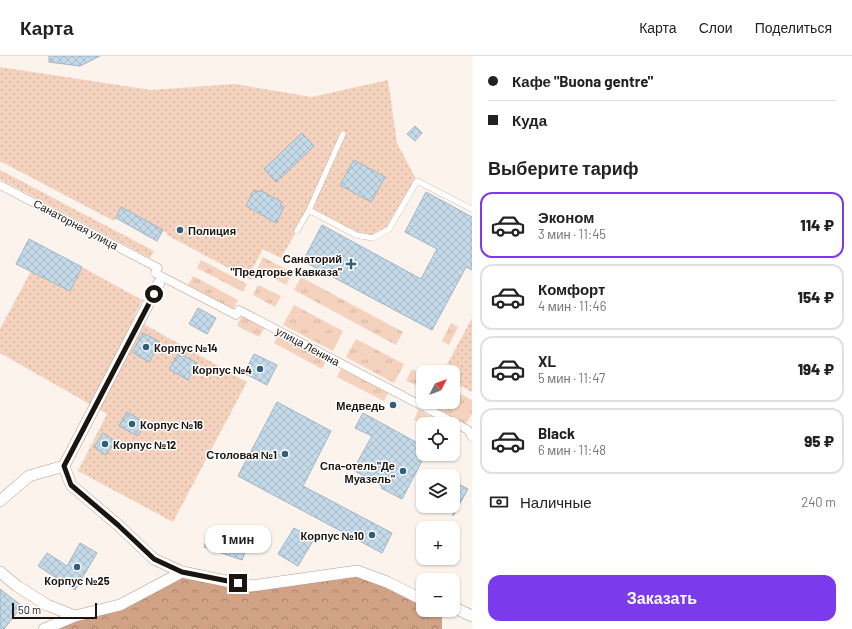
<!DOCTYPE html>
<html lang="ru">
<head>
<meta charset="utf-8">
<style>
  body { margin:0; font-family:Barlow,sans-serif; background:#f6f6f6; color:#222; height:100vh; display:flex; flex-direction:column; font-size:15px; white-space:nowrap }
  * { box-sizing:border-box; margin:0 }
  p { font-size:13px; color:#767676 }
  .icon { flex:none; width:22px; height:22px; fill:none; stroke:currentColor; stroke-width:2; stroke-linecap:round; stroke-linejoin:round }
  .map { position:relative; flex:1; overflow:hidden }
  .sheet { display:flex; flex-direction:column; background:#fff; width:380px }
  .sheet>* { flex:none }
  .hud { display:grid; align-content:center; height:88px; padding:0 16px; background:#fff }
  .needle { width:26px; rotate:48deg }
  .fabs { position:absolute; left:416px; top:309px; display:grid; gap:8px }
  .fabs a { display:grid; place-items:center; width:44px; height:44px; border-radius:8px; background:#fff; box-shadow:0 1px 3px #0004; font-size:20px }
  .scale { position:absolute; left:12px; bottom:10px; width:85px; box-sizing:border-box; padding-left:4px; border:2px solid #1b140f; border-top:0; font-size:11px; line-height:14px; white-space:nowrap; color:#1b140f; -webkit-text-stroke:3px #fff; paint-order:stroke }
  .end { position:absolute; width:18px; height:18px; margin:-9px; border:5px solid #1b140f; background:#fff; box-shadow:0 0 0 2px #fff }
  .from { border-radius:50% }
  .bubble { position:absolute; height:28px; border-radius:12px; background:#fff; box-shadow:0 1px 3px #0004; font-size:13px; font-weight:800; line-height:28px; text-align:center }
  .hud b { display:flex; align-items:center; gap:14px; height:38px; font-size:15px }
  .hud b+b { border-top:1px solid #e0e0e0 }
  .hud i { width:10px; height:10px; background:#222 }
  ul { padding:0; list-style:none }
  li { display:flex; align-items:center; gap:12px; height:66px; margin:0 8px 6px; padding:0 8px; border:2px solid #e0e0e0; border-radius:12px }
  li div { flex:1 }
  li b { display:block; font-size:15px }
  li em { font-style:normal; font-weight:800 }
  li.selected { border-color:#7c3aed }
  li>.icon { width:36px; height:36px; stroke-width:1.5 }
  h2 { padding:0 16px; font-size:18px; line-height:48px }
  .pay { display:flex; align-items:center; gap:10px; height:44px; padding:0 16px; font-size:15px }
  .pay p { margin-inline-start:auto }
  .button { display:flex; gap:8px; margin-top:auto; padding:8px 16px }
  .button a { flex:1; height:46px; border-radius:12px; background:#7c3aed; color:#fff; font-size:16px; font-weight:800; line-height:46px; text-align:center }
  header { display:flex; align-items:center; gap:24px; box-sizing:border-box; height:56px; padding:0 20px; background:#fff; border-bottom:1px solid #e0e0e0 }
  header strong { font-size:19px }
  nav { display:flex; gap:22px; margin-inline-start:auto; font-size:14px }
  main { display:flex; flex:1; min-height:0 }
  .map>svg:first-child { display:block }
  .grass { fill:url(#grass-tufts) }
  .forest { fill:url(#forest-crowns) }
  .park { fill:url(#park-dots) }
  .building { fill:url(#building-cross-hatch); stroke:#a0b4c2 }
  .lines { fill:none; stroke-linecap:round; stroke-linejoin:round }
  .service-casing { stroke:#b49f93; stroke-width:6 }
  .pedestrian-casing { stroke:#b49f93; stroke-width:9 }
  .minor-casing { stroke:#b49f93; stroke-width:12 }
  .service { stroke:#fff; stroke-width:5.5 }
  .pedestrian { stroke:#fff; stroke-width:8 }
  .minor { stroke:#fff; stroke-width:11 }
  .route { stroke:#1b140f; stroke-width:5 }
  .poi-dot { fill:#305f7e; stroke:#fff; stroke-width:1.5 }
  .labels { text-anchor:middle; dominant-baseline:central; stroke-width:3; stroke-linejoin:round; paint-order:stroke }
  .street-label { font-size:11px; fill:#1b140f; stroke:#fff }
  .poi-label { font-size:11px; font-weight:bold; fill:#1b140f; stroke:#fff; text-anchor:end }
</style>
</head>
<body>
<header>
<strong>Карта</strong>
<nav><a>Карта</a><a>Слои</a><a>Поделиться</a></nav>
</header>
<main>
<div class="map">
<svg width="472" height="573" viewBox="0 0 472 573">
  <defs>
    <pattern id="grass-tufts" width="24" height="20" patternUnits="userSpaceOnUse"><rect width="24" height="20" fill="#f4d2bd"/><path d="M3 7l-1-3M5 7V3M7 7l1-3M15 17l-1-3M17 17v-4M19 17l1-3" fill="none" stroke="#d1b3a1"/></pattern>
    <pattern id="forest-crowns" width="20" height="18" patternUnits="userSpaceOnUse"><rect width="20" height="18" fill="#d1a285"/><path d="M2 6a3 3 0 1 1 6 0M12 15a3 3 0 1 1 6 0" fill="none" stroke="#a9836b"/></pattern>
    <pattern id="park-dots" width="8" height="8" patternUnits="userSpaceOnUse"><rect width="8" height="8" fill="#f4d2bd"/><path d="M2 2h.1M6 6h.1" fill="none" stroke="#d1b3a1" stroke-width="1.8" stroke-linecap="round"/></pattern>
    <pattern id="building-cross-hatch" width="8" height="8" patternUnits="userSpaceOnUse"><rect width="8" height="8" fill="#c5dae9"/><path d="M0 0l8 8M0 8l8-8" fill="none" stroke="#a9bac7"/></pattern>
  </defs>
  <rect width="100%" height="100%" fill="#fcf3ed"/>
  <path class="grass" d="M 263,201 L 293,217 L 286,229 L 257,213 Z
    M 201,204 L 247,228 L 243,236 L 197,212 Z
    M 193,220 L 238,244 L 233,253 L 188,229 Z
    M 301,221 L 403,276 L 396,289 L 294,234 Z
    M 258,229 L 281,240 L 275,251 L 253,239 Z
    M 294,249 L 343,275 L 333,295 L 283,269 Z
    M 242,259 L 265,271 L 259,281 L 237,270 Z
    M 451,267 L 458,271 L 449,289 L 442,285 Z
    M 278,280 L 326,305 L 322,313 L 274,287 Z
    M 356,283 L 404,308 L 394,327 L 346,301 Z
    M 341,313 L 388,337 L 384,345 L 337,321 Z
    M 412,313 L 423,318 L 423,324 L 419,331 L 406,324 Z
    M 453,334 L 472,344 L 472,358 L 466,368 L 425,346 L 453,346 Z
    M 418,354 L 446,368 L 423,368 L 414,364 Z"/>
  <path class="forest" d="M 357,515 L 423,544 L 423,554 L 442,554 L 442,573 L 56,573 L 120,549 L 182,516 L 252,530 Z"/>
  <path class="park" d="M 0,11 L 151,34 L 235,28 L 312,41 L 388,24 L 397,87 L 417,125 L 389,174 L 373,182 L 356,179 L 309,154 L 281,202 L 263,193 L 250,217 L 253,219 L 251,224 L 167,179 L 167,177 L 122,152 L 114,165 L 0,105 Z
    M 0,114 L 154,195 L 150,202 L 0,123 Z
    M 82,211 L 142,244 L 133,262 L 247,326 L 173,466 L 78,415 L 107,358 L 0,297 L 0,273 L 31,215 L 70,235 Z
    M 472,262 L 472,336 L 453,326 L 453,316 L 443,316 Z"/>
  <path class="building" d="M 49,0 L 100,0 L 80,10 L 49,6 Z
    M 415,70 L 422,77 L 415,85 L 407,78 Z
    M 302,77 L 314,90 L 276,126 L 264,113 Z
    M 354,104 L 385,121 L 371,146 L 340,129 Z
    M 254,134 L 259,136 L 260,134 L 282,146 L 280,149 L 284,151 L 276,167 L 246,150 Z
    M 426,136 L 472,161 L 472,214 L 466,211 L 432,274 L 303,205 L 322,169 L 421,223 L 437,193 L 405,176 Z
    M 121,151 L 163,174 L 157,185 L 116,162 Z
    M 29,183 L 82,211 L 70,235 L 16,208 Z
    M 198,252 L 216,262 L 207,278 L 189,268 Z
    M 143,277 L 160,286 L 149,306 L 132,296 Z
    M 179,297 L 197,307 L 188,324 L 169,313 Z
    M 254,298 L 277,309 L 267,329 L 244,317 Z
    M 277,346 L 331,375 L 303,430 L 392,477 L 382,497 L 238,420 Z
    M 127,356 L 145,367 L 138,380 L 119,370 Z
    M 363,357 L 423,390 L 423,403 L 402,443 L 381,432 L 382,430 L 353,414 L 372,380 L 355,372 Z
    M 103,377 L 115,385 L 106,399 L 94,391 Z
    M 453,425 L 468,433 L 453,460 Z
    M 294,472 L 314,483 L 298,510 L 278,498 Z
    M 208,480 L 246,494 L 242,504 L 204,491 Z
    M 80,487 L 97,497 L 75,534 L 38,510 L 47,497 L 67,510 Z
    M 0,533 L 22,550 L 4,573 L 0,573 Z"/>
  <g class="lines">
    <defs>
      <path id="service" d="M 309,154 L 343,78
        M 297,175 L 309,154 L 356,179 L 373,182 L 389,173 L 417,125 L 472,153"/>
      <path id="pedestrian" d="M 0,129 L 158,212 L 155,217 L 236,259 L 239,254 L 468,374 L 472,381"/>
      <path id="minor" d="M 64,410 L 159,227
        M 0,445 L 29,420 L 64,410 L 71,429 L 118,469 L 154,503 L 182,516 L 251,530 L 357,515 L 387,526 L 423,544
        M 0,516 L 17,530 L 47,549 L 75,560 L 120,549 L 182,516
        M 453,551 L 472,560
        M 44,573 L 75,560"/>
    </defs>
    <use href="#service" class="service-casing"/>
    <use href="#pedestrian" class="pedestrian-casing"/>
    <use href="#minor" class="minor-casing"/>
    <use href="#service" class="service"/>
    <use href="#pedestrian" class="pedestrian"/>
    <use href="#minor" class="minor"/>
  </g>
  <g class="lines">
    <path class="route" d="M 154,238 L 64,410 L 71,429 L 118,469 L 154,503 L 182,516 L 238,527"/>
  </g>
  <g class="poi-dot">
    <circle cx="180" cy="174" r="4"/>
    <path d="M349 202h4v4h4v4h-4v4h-4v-4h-4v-4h4z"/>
    <circle cx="146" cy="291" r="4"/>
    <circle cx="260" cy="313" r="4"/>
    <circle cx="393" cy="349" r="4"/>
    <circle cx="132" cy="368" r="4"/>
    <circle cx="105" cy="388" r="4"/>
    <circle cx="285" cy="398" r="4"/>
    <circle cx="403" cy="415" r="4"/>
    <circle cx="372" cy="479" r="4"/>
    <circle cx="77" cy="511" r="4"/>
  </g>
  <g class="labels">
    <g class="street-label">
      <text transform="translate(76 168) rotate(28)">Санаторная улица</text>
      <text transform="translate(308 290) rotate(28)">улица Ленина</text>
    </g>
    <g class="poi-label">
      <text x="188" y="174" text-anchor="start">Полиция</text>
      <text x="342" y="202">Санаторий<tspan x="342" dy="13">"Предгорье Кавказа"</tspan></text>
      <text x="154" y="291" text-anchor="start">Корпус №14</text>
      <text x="252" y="313">Корпус №4</text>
      <text x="385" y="349">Медведь</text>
      <text x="140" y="368" text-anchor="start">Корпус №16</text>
      <text x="113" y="388" text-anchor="start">Корпус №12</text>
      <text x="277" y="398">Столовая №1</text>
      <text x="395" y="409">Спа-отель"Де<tspan x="395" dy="13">Муазель"</tspan></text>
      <text x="364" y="479">Корпус №10</text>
      <text x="77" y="524" text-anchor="middle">Корпус №25</text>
    </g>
  </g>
</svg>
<div class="fabs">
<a><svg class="needle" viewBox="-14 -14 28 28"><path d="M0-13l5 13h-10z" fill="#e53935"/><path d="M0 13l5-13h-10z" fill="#767676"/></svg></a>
<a><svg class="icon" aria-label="locate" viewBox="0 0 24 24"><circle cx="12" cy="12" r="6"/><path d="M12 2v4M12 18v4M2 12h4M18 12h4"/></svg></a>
<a><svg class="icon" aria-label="layers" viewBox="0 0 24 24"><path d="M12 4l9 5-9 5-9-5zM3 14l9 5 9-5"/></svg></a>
<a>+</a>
<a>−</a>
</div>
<div class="scale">50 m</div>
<i class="end from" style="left:154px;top:238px"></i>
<i class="end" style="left:238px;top:527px"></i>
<div class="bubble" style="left:205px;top:469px;width:66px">1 мин</div>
</div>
<section class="sheet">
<div class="hud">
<b><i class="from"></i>Кафе &quot;Buona gentre&quot;</b>
<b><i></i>Куда</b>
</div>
<h2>Выберите тариф</h2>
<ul>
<li class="selected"><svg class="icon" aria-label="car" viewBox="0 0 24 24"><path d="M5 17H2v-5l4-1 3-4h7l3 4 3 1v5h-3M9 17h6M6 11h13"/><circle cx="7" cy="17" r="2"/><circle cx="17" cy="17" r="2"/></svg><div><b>Эконом</b><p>3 мин · 11:45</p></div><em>114 ₽</em></li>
<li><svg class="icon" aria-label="car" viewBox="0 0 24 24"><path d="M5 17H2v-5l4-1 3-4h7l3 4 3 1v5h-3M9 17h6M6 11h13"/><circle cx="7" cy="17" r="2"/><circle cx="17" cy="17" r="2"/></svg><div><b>Комфорт</b><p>4 мин · 11:46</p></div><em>154 ₽</em></li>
<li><svg class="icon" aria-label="car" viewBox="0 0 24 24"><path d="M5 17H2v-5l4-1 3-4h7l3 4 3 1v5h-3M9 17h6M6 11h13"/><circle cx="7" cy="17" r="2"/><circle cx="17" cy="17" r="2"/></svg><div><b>XL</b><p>5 мин · 11:47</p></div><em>194 ₽</em></li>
<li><svg class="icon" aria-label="car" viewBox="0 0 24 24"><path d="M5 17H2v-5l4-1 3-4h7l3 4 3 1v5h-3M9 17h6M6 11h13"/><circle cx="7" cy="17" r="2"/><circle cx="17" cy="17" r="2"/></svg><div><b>Black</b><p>6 мин · 11:48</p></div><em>95 ₽</em></li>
</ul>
<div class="pay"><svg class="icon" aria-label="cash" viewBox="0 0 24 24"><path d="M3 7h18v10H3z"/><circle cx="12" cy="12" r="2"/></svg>Наличные<p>240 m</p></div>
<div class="button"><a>Заказать</a></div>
</section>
</main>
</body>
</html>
